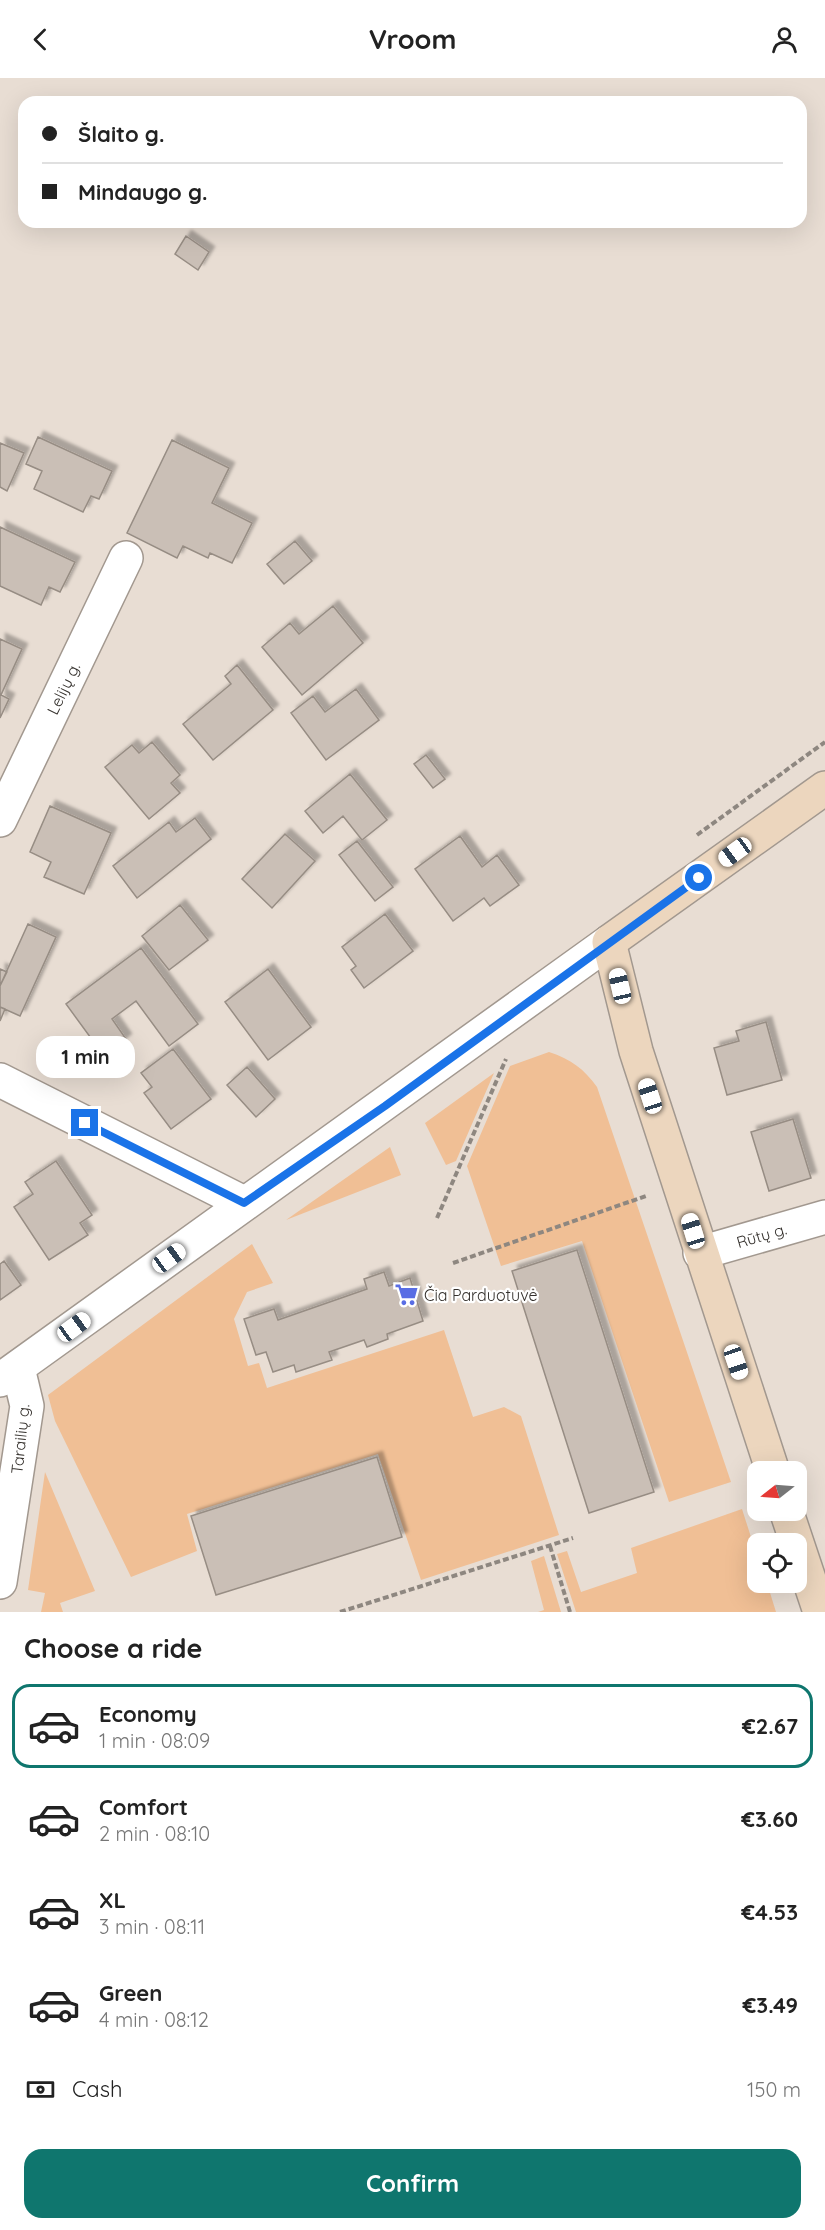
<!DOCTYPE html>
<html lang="en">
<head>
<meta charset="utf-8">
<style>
  body { margin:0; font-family:Quicksand,sans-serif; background:#f2f2f2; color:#222; height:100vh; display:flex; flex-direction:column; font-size:22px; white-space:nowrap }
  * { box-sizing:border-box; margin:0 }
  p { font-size:20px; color:#767676 }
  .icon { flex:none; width:33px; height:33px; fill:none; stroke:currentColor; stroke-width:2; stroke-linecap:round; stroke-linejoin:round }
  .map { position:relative; height:1534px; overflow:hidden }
  .side { display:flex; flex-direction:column; background:#fff; flex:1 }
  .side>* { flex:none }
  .banner { position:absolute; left:18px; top:18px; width:789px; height:132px; border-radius:18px; box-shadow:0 6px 24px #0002; display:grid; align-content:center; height:132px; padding:0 24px; background:#fff }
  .needle { width:39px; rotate:253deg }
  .fabs { position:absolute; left:747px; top:1383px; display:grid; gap:12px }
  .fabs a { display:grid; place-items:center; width:60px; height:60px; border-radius:12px; background:#fff; box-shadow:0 6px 24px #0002; font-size:30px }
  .end { position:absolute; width:27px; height:27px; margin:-14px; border:8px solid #1a73e8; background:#fff; box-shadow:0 0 0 3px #fff }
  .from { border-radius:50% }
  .bubble { position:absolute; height:42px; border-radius:18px; background:#fff; box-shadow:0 6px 24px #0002; font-size:20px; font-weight:700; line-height:42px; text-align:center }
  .car { position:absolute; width:18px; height:36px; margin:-18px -9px; border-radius:8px; box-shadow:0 0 4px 2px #0007; background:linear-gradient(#fff 24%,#345 0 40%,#fff 0 76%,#345 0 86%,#fff 0) }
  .banner b { display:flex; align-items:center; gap:21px; height:57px; font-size:22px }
  .banner b+b { border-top:2px solid #e0e0e0 }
  .banner i { width:15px; height:15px; background:#222 }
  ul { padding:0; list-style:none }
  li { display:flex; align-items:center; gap:18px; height:84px; margin:0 12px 9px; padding:0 12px; border:3px solid transparent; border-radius:18px }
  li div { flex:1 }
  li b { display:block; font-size:22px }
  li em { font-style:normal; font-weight:700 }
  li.current { border-color:#0f766e }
  li>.icon { width:54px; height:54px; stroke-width:1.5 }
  h2 { padding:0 24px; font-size:27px; line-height:72px }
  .pay { display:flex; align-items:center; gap:15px; height:66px; padding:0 24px; font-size:22px }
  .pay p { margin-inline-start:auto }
  .primary-button { display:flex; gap:12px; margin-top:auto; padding:12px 24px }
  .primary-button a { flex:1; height:69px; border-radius:18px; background:#0f766e; color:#fff; font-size:24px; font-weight:700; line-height:69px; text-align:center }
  header { display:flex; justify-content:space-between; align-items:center; height:78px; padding:0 24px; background:#fff; font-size:27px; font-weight:700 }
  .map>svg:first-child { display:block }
  .green { fill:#f0bf95 }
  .building { fill:#cabfb6; stroke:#978d84; stroke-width:1.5; filter:url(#shadow) }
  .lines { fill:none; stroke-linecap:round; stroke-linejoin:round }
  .street-casing { stroke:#a2988f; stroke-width:36 }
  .secondary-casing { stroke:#a2988f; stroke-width:36 }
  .path { stroke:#8e8780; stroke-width:4; stroke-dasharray:6 3; stroke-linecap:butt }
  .street { stroke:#fff; stroke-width:33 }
  .secondary { stroke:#ecd6be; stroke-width:33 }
  .route { stroke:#1a73e8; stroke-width:8 }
  .labels { text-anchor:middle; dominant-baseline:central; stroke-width:4.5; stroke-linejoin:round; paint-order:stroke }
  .street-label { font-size:16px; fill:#34302c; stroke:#fff }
  .poi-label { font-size:16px; fill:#34302c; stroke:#fff; text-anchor:start }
</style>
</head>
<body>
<header><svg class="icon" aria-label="back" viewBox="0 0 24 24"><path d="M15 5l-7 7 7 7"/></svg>Vroom<svg class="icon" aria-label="person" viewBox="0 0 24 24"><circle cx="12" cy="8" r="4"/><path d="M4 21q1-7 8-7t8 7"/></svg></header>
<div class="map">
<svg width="825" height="1534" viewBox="0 0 825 1534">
  <defs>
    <filter id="shadow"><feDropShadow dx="5.5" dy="-5.5" stdDeviation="1.5" flood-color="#0004"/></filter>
  </defs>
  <rect width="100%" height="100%" fill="#e8ddd3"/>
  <path class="green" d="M 549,974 C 571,981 584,991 597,1009 L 731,1404 L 669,1424 L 582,1163 L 501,1188 L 467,1088 L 510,988 Z
    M 494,995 L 456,1083 L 446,1087 L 425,1045 Z
    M 390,1069 L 401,1097 L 286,1142 Z
    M 252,1166 L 273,1205 L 247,1214 L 234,1241 L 248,1288 L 259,1285 L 267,1310 L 444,1252 L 473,1339 L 504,1329 L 521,1338 L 559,1457 L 421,1502 L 378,1376 L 187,1436 L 197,1473 L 131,1499 L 55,1343 L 48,1317 Z
    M 45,1394 L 95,1513 L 60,1525 L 63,1534 L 41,1534 L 45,1515 L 28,1512 Z
    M 742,1431 L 757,1478 L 758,1504 L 767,1505 L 776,1534 L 576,1534 L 557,1476 L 567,1473 L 581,1514 L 637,1495 L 631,1470 Z
    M 544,1478 L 561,1534 L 538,1534 L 544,1532 L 531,1483 Z"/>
  <path class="building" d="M 186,158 L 209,174 L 198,192 L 175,176 Z
    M 38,359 L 112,393 L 99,421 L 91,418 L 83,434 L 34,411 L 42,393 L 26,386 Z
    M 172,362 L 229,390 L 212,425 L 252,445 L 232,485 L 210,475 L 208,480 L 183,468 L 177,480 L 127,455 Z
    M 0,365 L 24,375 L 7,413 L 0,409 Z
    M 0,449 L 75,484 L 60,514 L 49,509 L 41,527 L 0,508 Z
    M 295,463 L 312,483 L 284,506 L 267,486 Z
    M 333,528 L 363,565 L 302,617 L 262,569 L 290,545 L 299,556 Z
    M 0,561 L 22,571 L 1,617 L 9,621 L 0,640 Z
    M 237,587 L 273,632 L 213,682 L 183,646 L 231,606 L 225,598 Z
    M 356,611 L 379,642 L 326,682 L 291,635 L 313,618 L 325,634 Z
    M 152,664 L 180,697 L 171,705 L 180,715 L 149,741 L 105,689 L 132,667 L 139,675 Z
    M 426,677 L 445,701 L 433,710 L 414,686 Z
    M 350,696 L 387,742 L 362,762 L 343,738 L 323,755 L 305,733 Z
    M 50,728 L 111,755 L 84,816 L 44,799 L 51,784 L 30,774 Z
    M 195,740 L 211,761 L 137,820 L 113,788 L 169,744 L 176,754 Z
    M 285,756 L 315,783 L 272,830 L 242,801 Z
    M 460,758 L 482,789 L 497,777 L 519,807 L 490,828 L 484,820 L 453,843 L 415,791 Z
    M 357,763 L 393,809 L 375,823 L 339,777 Z
    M 180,827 L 208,862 L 169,892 L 142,858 Z
    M 385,836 L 413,873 L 364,910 L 351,892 L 356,888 L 342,869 Z
    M 28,846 L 56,859 L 20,938 L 0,929 L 0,908 Z
    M 141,870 L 198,946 L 169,968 L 136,923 L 112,941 L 126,961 L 104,978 L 66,926 Z
    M 0,891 L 7,894 L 0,908 Z
    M 268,891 L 311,949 L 268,982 L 225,924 Z
    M 0,929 L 5,931 L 0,943 Z
    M 766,944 L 782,1002 L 727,1017 L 714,970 L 739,963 L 736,953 Z
    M 173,971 L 211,1021 L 171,1051 L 144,1015 L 152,1009 L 141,995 Z
    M 247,989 L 275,1021 L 256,1039 L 227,1007 Z
    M 793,1041 L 811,1100 L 769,1113 L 751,1054 Z
    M 56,1083 L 92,1137 L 80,1145 L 88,1157 L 49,1182 L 14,1129 L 33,1116 L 25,1104 Z
    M 577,1172 L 654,1414 L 589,1435 L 512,1193 Z
    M 4,1183 L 21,1207 L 0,1222 L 0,1186 Z
    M 384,1194 L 389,1208 L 410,1200 L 423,1243 L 387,1256 L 388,1261 L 367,1269 L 364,1262 L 329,1274 L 332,1282 L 296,1294 L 294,1287 L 273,1294 L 266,1274 L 256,1277 L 244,1241 L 274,1231 L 278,1242 L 367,1211 L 364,1201 Z
    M 377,1379 L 402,1459 L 216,1517 L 191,1438 Z"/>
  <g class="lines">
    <defs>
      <g id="street">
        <path id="s1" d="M 0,742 L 126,480"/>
        <path d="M 0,1002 L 244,1125"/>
        <path id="s2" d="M 700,1175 L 825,1139"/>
        <path d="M 0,1302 L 609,864"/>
        <path d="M 0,1504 L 27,1328 L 18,1290"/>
      </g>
      <path id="secondary" d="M 773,1394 L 636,973 L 609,864 L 825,710
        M 786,1432 L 820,1534"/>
    </defs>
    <use href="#street" class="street-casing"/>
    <use href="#secondary" class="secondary-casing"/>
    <path class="path" d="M 697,757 L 825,664
      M 437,1140 L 506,981
      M 453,1185 L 646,1118
      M 550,1468 L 570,1534
      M 340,1534 L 573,1460"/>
    <use href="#street" class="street"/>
    <use href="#secondary" class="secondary"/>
  </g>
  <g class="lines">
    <path class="route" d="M 85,1045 L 244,1125 L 385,1028 L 699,800"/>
  </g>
  <defs>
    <symbol id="supermarket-bare" viewBox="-9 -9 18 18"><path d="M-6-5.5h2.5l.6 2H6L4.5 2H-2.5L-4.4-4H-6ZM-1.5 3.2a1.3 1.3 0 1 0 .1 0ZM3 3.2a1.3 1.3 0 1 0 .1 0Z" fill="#596de4" stroke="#fff" stroke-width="2.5" paint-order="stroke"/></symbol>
  </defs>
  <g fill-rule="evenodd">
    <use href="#supermarket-bare" x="390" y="1200" width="33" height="33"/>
  </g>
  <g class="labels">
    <g class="street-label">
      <text stroke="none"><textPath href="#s1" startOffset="146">Lelijų g.</textPath></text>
      <text stroke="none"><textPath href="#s2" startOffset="64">Rūtų g.</textPath></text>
      <text transform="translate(20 1361) rotate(-84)">Tarailių g.</text>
    </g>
    <g class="poi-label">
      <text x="424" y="1217">Čia Parduotuvė</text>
    </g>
  </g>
</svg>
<div class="fabs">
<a><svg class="needle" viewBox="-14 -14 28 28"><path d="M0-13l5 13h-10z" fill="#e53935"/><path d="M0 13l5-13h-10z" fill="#767676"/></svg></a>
<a><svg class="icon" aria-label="locate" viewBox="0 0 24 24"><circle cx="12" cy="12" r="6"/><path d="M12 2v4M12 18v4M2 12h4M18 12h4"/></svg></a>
</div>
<i class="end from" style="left:699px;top:800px"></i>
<i class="end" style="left:85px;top:1045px"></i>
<div class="bubble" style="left:36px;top:958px;width:99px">1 min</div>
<i class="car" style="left:735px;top:774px;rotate:234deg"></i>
<i class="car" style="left:620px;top:908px;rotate:347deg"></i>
<i class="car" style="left:650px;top:1018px;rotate:342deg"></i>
<i class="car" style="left:693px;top:1153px;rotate:343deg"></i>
<i class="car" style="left:169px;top:1180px;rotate:54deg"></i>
<i class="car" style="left:74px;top:1249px;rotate:54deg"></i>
<i class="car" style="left:736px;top:1284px;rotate:161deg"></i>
<div class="banner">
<b><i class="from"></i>Šlaito g.</b>
<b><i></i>Mindaugo g.</b>
</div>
</div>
<section class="side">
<h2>Choose a ride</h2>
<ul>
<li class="current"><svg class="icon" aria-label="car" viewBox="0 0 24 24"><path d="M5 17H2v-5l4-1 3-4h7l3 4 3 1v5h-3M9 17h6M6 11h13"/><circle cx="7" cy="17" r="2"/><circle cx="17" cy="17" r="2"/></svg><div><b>Economy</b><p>1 min · 08:09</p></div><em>€2.67</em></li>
<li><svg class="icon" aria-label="car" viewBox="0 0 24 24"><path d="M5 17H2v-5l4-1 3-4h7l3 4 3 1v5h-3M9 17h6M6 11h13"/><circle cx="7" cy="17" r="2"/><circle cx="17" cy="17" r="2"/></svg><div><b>Comfort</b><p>2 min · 08:10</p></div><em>€3.60</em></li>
<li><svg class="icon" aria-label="car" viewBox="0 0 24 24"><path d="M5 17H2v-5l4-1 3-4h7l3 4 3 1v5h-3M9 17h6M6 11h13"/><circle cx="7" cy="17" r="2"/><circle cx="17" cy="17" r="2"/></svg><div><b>XL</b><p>3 min · 08:11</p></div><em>€4.53</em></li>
<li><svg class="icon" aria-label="car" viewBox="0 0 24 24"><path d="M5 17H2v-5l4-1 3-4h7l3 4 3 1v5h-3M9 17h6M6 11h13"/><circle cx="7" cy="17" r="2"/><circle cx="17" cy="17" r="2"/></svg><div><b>Green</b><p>4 min · 08:12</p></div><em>€3.49</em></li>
</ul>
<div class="pay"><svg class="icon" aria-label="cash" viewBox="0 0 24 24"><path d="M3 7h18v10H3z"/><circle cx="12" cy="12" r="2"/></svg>Cash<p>150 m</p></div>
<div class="primary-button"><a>Confirm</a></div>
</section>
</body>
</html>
